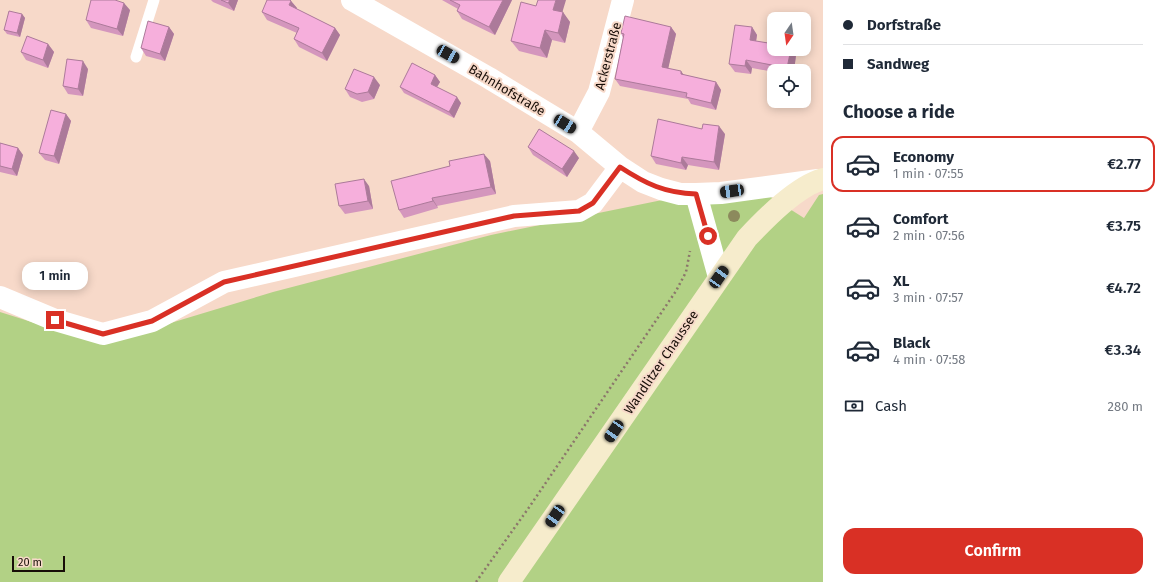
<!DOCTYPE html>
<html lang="en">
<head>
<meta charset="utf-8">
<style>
  body { margin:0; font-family:"Fira Sans",sans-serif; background:#f6f6f7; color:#1f2937; height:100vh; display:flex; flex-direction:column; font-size:15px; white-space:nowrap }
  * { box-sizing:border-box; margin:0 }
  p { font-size:13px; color:#747a83 }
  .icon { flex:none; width:22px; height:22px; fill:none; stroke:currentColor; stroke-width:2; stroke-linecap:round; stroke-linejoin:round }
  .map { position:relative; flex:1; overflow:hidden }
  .panel { display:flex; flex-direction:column; background:#fff; width:340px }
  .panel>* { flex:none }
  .banner { display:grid; align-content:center; height:88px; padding:0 20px; background:#fff }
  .needle { width:26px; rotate:193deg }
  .buttons { position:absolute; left:767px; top:12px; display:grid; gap:8px }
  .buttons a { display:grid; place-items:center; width:44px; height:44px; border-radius:8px; background:#fff; box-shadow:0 2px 10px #0003; font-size:20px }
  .scale { position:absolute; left:12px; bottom:10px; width:53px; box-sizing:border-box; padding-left:4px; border:2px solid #180e08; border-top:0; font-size:11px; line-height:14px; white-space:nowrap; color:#180e08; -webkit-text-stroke:3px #f7d9c9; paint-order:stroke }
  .end { position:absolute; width:18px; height:18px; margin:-9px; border:5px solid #d93025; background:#fff; box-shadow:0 0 0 2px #fff }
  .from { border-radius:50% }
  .bubble { position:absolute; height:28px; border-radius:12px; background:#fff; box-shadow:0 2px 10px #0003; font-size:13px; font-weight:600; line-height:28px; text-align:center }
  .car { position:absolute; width:12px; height:24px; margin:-12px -6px; border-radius:5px; box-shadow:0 0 3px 1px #0007; background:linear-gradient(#222 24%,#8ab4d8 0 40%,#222 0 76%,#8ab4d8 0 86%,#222 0) }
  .banner b { display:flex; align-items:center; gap:14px; height:38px; font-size:15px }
  .banner b+b { border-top:1px solid #e0e1e3 }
  .banner i { width:10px; height:10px; background:#1f2937 }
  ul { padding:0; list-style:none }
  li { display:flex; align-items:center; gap:12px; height:56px; margin:0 8px 6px; padding:0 12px; border:2px solid transparent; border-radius:12px }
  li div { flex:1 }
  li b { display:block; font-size:15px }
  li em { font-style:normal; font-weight:600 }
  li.current { border-color:#d93025 }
  li>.icon { width:36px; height:36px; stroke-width:1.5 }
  h2 { padding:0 20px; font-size:18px; line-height:48px }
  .pay { display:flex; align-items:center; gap:10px; height:44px; padding:0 20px; font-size:15px }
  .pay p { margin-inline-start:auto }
  .button { display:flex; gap:8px; margin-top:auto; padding:8px 20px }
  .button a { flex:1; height:46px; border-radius:12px; background:#d93025; color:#fff; font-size:16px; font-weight:600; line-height:46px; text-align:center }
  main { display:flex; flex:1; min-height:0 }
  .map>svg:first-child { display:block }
  .green { fill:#b2d185 }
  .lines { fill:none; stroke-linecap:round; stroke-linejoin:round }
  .path { stroke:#8b766b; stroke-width:2.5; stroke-dasharray:2 3; stroke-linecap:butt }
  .lane { stroke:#fff; stroke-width:11 }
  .street { stroke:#fff; stroke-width:22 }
  .secondary { stroke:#f6eccc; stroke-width:22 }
  .tree { fill:#8c8a5d }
  .wall { fill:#d496bd }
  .shaded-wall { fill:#ac7a9a }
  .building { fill:#f6afdc; stroke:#ac7a9a }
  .route { stroke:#d93025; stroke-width:5 }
  .labels { text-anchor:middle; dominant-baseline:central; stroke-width:4; stroke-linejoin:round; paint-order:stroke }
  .street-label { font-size:13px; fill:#180e08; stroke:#f7d9c9 }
</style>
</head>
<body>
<main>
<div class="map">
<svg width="823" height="582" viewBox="0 0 823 582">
  <rect width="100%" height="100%" fill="#f7d9c9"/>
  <path class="green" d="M 763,192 L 804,218 L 819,195 L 823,194 L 823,582 L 0,582 L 0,312 L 101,344 L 273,292 L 491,235 L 672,198 Z"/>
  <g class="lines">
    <path class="path" d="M 476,582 L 530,506 L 676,291 L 686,272 L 690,251"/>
    <path class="lane" d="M 136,57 L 154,0"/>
    <path class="street" d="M 352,0 L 489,78 L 578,132 L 620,167 L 643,182 L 661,189 L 680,194 L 696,194 L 721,193 L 818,180
      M 578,132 L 599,92 L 623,0
      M 696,194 L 719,277
      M 0,297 L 55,320 L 103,334 L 152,321 L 224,282 L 514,216 L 579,211 L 593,203 L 620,167"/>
    <path class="secondary" d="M 509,582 L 747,238 C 766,218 797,186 823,179"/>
  </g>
  <circle class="tree" cx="734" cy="216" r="6"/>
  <path class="wall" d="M 211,0 L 238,0 L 234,11 L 213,2 Z
    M 442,0 L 512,0 L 495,35 L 462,19 L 457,11 L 458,9 Z
    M 291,1 L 297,8 L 296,9 L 335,28 L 340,35 L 327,61 L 299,47 L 294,39 L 297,33 L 267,20 L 262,12 Z
    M 130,10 L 123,36 L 91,28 L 86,20 Z
    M 562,12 L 570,22 L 565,43 L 552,40 L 547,58 L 519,51 L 511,41 Z
    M 22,14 L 25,18 L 20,37 L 7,34 L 4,30 Z
    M 169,27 L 174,34 L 165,61 L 146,56 L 141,48 Z
    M 671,27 L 676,34 L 668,68 L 685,75 L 716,82 L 721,90 L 716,110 L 691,104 L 688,99 L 620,86 L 615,79 L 623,38 L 621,33 Z
    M 752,27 L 757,35 L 756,41 L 774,49 L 792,49 L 796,55 L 794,71 L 774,71 L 774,72 L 752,68 L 751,74 L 735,72 L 729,64 Z
    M 48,44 L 54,52 L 48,68 L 26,60 L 21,52 Z
    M 88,69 L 83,96 L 68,94 L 63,86 Z
    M 435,75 L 440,82 L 437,87 L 461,103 L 454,118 L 404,93 L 400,87 Z
    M 380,85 L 374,99 L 362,102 L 350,97 L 345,89 Z
    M 66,114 L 71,121 L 59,164 L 45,160 L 39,153 Z
    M 725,134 L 719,170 L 688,165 L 686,170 L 656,164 L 651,156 Z
    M 0,143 L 18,148 L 23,155 L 17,176 L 0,172 Z
    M 528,147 L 579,158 L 567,177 L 533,155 Z
    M 490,161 L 496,194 L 437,206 L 438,208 L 404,218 L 399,210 Z
    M 369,186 L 373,209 L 345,214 L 339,206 Z"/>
  <path class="shaded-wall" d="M 230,0 L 238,0 L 234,11 L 228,3 Z
    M 503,0 L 512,0 L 495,35 L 489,27 Z
    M 556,0 L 566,0 L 560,20 L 553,10 Z
    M 291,1 L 297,8 L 295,13 L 289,5 Z
    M 124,3 L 130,10 L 123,36 L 117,29 Z
    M 563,12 L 570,22 L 565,43 L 558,33 Z
    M 22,14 L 25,18 L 20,37 L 17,33 Z
    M 169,27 L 174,34 L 165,61 L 160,54 Z
    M 671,27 L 676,34 L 667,74 L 662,67 Z
    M 752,27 L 757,35 L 755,48 L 750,40 Z
    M 335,28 L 340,35 L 327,61 L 322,53 Z
    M 545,30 L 552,40 L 547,58 L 540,48 Z
    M 48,44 L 54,52 L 48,68 L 43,60 Z
    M 791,49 L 792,49 L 796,55 L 794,71 L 790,71 L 787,68 Z
    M 746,60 L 752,68 L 751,74 L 745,66 Z
    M 83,61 L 88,69 L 83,96 L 78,89 Z
    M 681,71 L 686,78 L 681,74 Z
    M 435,75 L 440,82 L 435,90 L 431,84 Z
    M 374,77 L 380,85 L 374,99 L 368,92 Z
    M 716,82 L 721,90 L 716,110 L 711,103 Z
    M 457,97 L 461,103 L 454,118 L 449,112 Z
    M 66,114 L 71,121 L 59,164 L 54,156 Z
    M 719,126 L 725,134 L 719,170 L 714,162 Z
    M 18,148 L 23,155 L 17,176 L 12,169 Z
    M 574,151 L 579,158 L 567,177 L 562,169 Z
    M 484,154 L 490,161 L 496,194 L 491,187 Z
    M 682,157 L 688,165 L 686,170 L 681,163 Z
    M 364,179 L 369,186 L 373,209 L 368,201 Z
    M 432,198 L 437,206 L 438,208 L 433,201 Z"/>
  <path class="building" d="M 91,0 L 115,0 L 124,3 L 117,29 L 86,20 Z
    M 221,0 L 230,0 L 228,3 Z
    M 267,0 L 290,0 L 291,1 L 289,5 L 335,28 L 322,53 L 294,39 L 299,28 L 262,12 Z
    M 450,0 L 503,0 L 489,27 L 457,11 L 460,5 Z
    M 538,0 L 556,0 L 553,10 L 563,12 L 558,33 L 545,30 L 540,48 L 511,41 L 521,2 L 536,6 Z
    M 9,11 L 22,14 L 17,33 L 4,30 Z
    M 625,16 L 671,27 L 662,67 L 681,71 L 681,74 L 716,82 L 711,103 L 686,97 L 687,93 L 615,79 L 624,34 L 621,33 Z
    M 148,21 L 169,27 L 160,54 L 141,48 Z
    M 735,25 L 752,27 L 750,40 L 774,44 L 774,49 L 791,49 L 787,68 L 746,60 L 745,66 L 729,64 Z
    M 27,36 L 48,44 L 43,60 L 21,52 Z
    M 67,59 L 83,61 L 78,89 L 63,86 Z
    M 412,63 L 435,75 L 431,84 L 457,97 L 449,112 L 400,87 Z
    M 354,69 L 374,77 L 368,92 L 357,94 L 345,89 Z
    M 51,110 L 66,114 L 54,156 L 39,153 Z
    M 658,119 L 702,129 L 703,124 L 719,126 L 714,162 L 682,157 L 681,163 L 651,156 Z
    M 539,129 L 574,151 L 562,169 L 528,147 Z
    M 0,143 L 18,148 L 12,169 L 0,166 Z
    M 484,154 L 491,187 L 432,198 L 433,201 L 399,210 L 391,181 L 450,166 L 449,161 Z
    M 364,179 L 368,201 L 339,206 L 335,184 Z"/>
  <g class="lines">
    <path class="route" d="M 55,320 L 103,334 L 152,321 L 224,282 L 514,216 L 579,211 L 593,203 L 620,167 C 646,184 665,193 696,194 L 708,236"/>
  </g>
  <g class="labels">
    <g class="street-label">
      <text transform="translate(608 56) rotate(-75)">Ackerstraße</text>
      <text transform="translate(507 90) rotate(31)">Bahnhofstraße</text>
      <text transform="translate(661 362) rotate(-56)">Wandlitzer Chaussee</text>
    </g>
  </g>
</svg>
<div class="buttons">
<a><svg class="needle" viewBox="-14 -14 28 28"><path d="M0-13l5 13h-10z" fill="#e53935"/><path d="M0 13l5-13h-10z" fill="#747a83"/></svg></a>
<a><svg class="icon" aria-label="locate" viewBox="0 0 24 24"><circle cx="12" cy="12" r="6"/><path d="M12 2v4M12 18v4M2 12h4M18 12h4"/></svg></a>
</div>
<div class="scale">20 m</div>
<i class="end from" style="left:708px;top:236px"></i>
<i class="end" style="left:55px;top:320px"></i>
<div class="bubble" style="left:22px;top:262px;width:66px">1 min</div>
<i class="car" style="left:448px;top:54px;rotate:119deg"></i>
<i class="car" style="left:565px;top:124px;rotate:122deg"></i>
<i class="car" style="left:732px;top:191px;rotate:262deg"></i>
<i class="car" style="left:719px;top:277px;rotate:35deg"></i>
<i class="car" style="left:614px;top:431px;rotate:214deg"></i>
<i class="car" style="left:555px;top:516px;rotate:214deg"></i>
</div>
<section class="panel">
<div class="banner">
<b><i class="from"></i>Dorfstraße</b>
<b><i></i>Sandweg</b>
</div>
<h2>Choose a ride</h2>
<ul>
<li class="current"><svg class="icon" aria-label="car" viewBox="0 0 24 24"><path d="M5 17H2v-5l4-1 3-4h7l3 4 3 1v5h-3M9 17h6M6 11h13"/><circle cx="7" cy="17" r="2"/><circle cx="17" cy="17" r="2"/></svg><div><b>Economy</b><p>1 min · 07:55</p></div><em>€2.77</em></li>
<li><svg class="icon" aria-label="car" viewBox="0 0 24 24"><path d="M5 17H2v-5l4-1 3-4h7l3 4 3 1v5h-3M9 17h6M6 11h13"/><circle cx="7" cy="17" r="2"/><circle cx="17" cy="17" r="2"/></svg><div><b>Comfort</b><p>2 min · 07:56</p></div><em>€3.75</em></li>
<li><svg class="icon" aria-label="car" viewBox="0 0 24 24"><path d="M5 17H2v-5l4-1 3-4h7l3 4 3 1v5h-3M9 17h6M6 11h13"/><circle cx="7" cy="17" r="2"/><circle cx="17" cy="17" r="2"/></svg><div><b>XL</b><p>3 min · 07:57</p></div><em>€4.72</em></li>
<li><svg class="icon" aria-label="car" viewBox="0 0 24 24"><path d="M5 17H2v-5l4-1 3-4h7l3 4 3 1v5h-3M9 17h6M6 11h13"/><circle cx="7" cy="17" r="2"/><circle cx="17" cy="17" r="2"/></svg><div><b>Black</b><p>4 min · 07:58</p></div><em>€3.34</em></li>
</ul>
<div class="pay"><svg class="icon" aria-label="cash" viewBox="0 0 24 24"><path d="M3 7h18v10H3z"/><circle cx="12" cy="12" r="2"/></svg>Cash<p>280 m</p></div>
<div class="button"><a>Confirm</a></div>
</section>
</main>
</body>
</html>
